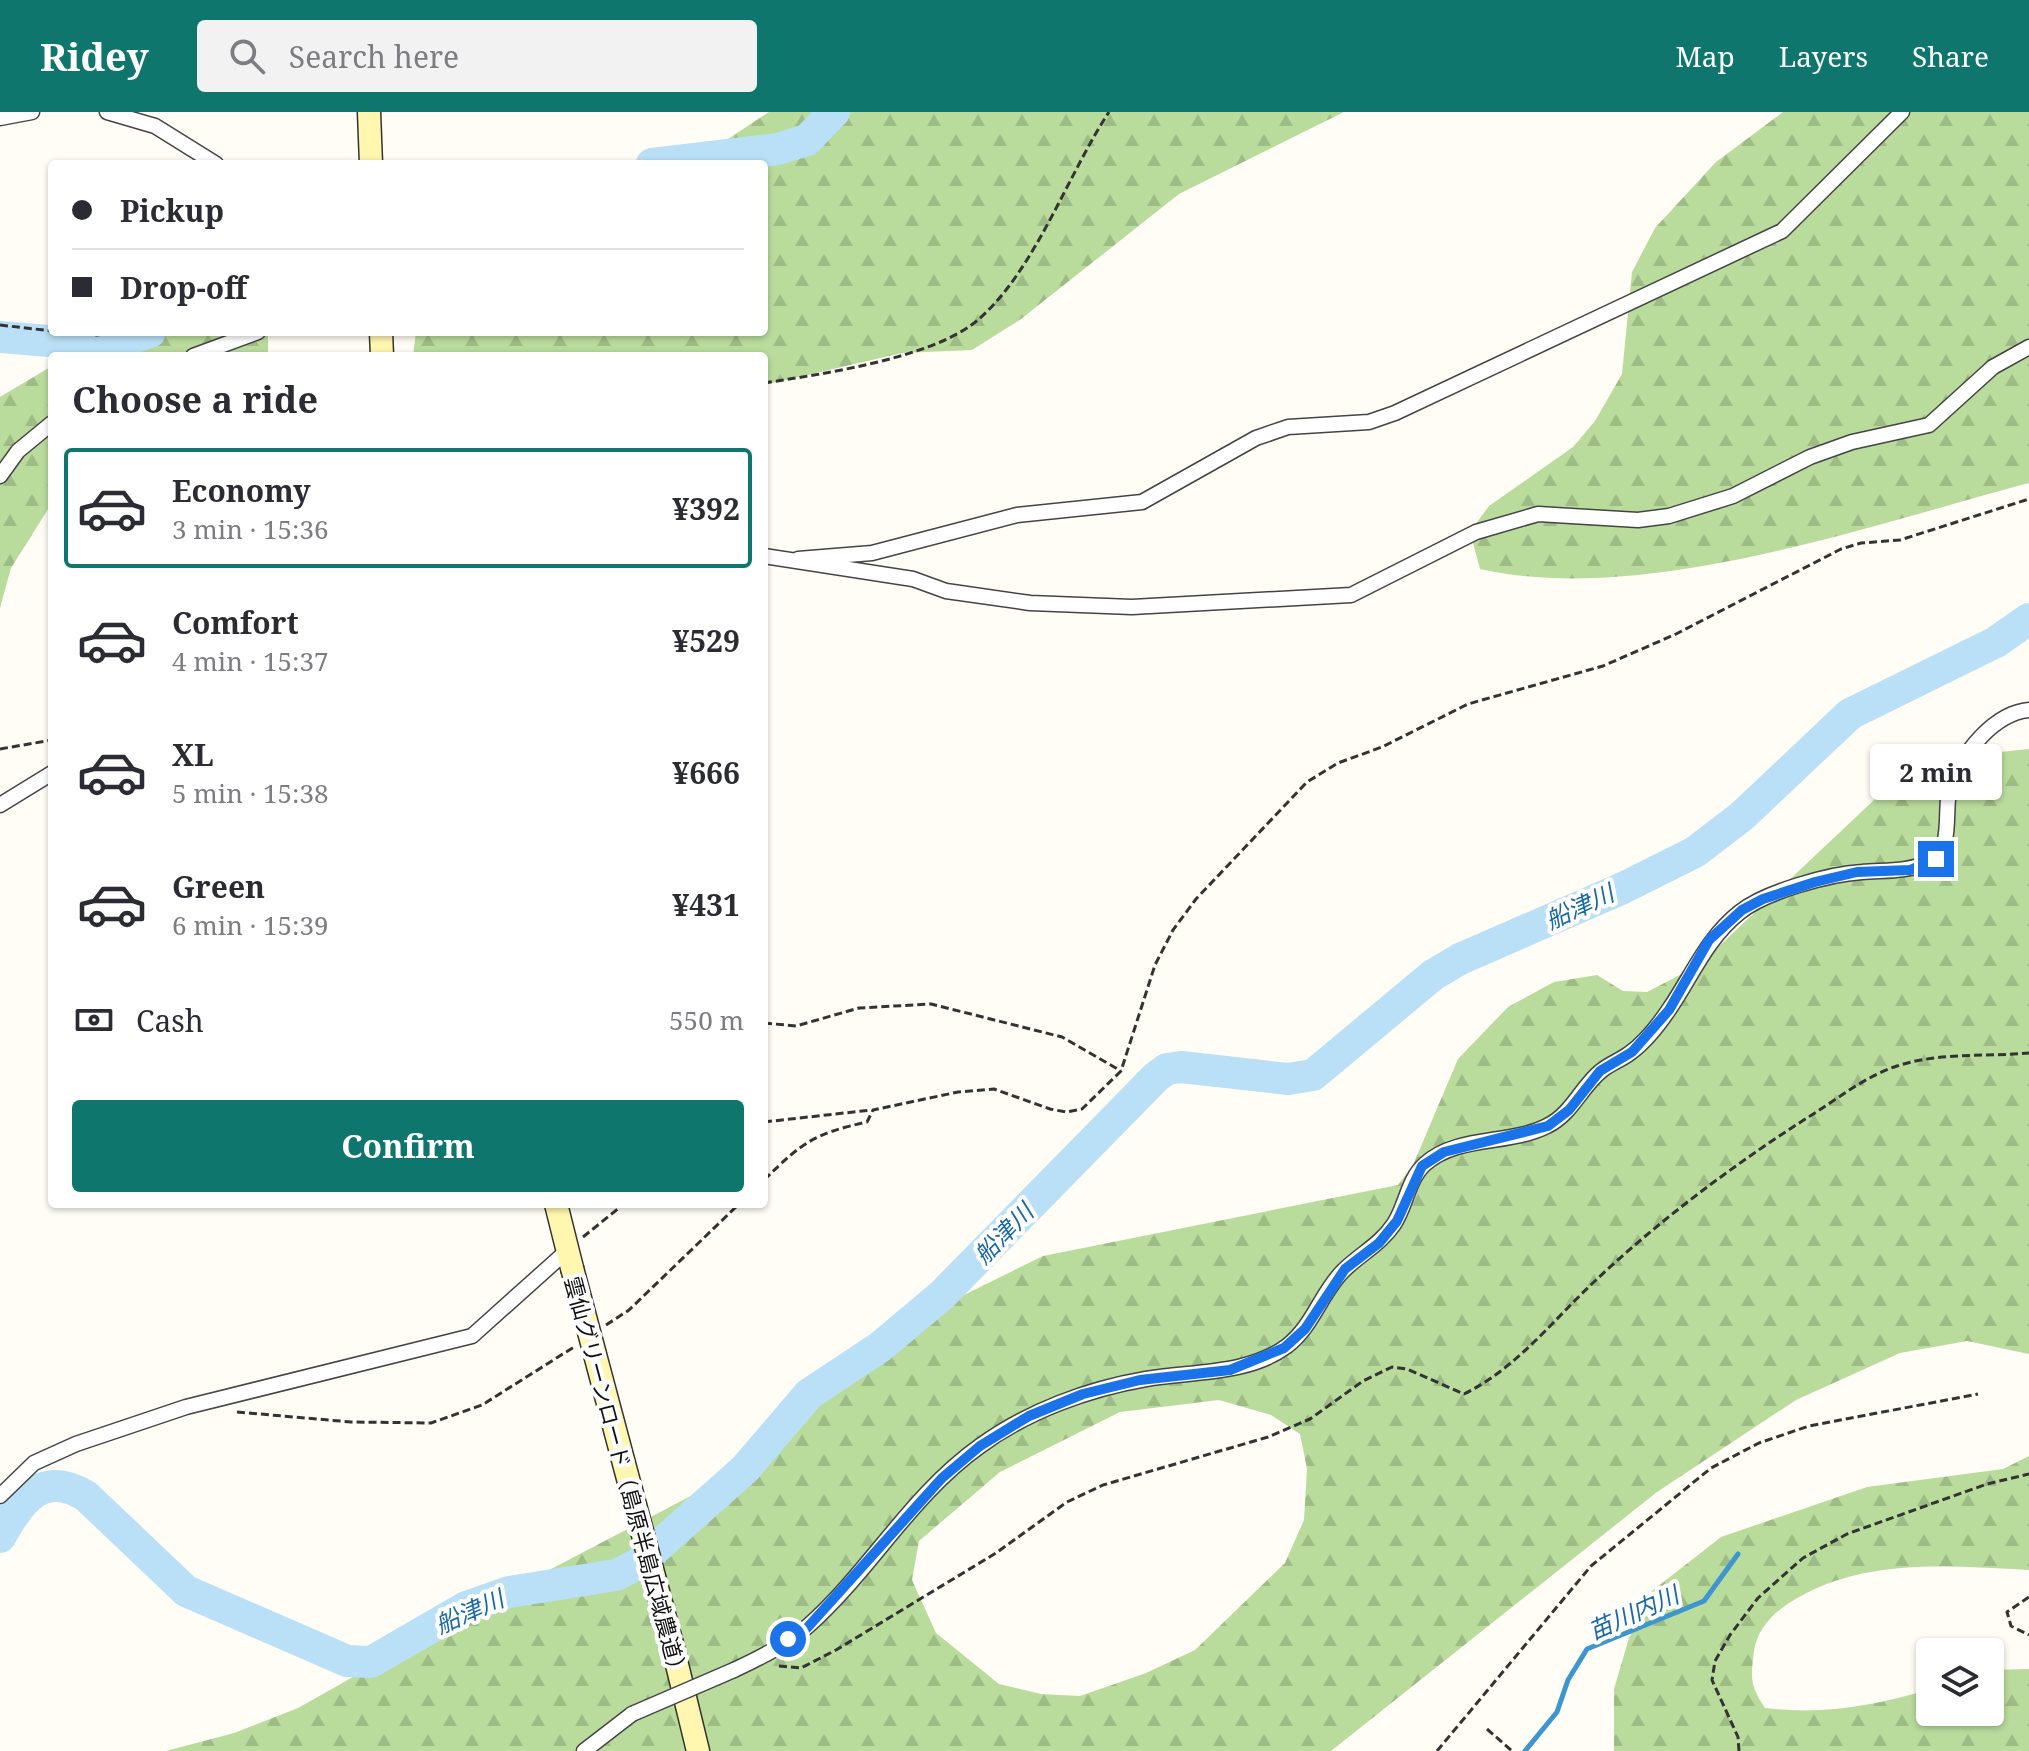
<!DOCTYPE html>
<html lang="en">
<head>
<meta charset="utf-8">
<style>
  body { margin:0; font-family:"Noto Serif","Noto Sans JP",serif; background:#f2f2f3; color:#2b2b33; height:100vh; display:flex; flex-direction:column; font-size:30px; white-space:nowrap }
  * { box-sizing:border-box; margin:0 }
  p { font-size:26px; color:#7c7c81 }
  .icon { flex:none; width:44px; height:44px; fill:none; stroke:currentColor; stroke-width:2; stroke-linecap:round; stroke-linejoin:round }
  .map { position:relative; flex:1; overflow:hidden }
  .side { position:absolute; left:48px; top:240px; width:720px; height:856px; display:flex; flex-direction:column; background:#fff; border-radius:8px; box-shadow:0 2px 6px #0004 }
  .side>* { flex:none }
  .hud { position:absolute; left:48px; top:48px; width:720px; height:176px; border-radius:8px; box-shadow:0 2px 6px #0004; display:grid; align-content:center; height:176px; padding:0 24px; background:#fff }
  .controls { position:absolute; left:1916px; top:1526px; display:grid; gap:16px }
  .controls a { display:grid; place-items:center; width:88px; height:88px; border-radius:8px; background:#fff; box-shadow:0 2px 6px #0004; font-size:40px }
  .end { position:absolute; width:36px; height:36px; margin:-18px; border:10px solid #1a73e8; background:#fff; box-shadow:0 0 0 4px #fff }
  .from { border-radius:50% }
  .bubble { position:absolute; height:56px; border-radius:8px; background:#fff; box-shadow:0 2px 6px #0004; font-size:26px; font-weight:700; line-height:56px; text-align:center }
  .hud b { display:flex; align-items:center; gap:28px; height:76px; font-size:30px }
  .hud b+b { border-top:2px solid #e1e1e2 }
  .hud i { width:20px; height:20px; background:#2b2b33 }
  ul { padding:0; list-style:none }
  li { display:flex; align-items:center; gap:24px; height:120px; margin:0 16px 12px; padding:0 8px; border:4px solid transparent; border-radius:8px }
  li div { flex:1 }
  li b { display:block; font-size:30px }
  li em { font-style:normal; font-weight:700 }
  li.on { border-color:#0f766e }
  li>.icon { width:72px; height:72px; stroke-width:1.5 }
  h2 { padding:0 24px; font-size:36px; line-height:96px }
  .pay { display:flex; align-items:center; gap:20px; height:88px; padding:0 24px; font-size:30px }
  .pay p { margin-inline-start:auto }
  .primary-button { display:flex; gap:16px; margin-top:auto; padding:16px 24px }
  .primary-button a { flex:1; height:92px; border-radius:8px; background:#0f766e; color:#fff; font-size:32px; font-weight:700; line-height:92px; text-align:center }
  header { display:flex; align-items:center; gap:48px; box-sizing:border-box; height:112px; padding:0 40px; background:#0f766e; color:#fff }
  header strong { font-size:38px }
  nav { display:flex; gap:44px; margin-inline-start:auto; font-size:28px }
  .search { width:560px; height:72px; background:#f2f2f3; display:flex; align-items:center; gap:20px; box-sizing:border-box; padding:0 28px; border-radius:8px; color:#7c7c81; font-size:30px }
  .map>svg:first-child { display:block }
  .forest { fill:url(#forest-firs); fill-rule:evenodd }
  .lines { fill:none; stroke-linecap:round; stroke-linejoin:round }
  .stream { stroke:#3f96cf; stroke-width:5 }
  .river { stroke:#b9e0f7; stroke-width:32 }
  .street-casing { stroke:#444; stroke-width:17 }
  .secondary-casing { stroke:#333; stroke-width:25 }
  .path { stroke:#333; stroke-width:3; stroke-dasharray:8 4; stroke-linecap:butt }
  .street { stroke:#fff; stroke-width:14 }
  .secondary { stroke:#fff6b0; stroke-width:22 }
  .street-bridge-casing { stroke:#444; stroke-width:17; stroke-linecap:butt }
  .secondary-bridge-casing { stroke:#333; stroke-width:25; stroke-linecap:butt }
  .street-bridge { stroke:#fff; stroke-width:14 }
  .secondary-bridge { stroke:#fff6b0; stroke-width:22 }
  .route { stroke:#1a73e8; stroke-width:10 }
  .labels { text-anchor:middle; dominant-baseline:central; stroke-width:8; stroke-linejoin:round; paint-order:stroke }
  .street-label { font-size:22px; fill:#111; stroke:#fff }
  .water-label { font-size:24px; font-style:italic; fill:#1768a6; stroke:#fff }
</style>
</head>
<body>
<header>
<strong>Ridey</strong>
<div class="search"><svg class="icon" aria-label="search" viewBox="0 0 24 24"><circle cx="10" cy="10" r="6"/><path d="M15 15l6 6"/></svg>Search here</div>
<nav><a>Map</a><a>Layers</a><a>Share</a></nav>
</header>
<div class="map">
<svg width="2029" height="1639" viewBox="0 0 2029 1639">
  <defs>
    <pattern id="forest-firs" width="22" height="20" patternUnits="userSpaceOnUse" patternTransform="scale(2)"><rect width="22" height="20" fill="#b9dc9c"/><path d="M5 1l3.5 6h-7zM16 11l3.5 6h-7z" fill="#9ebc85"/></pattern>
  </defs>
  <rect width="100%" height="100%" fill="#fffdf5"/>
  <path class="forest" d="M 769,0 L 1344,0 L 1179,82 L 1021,207 L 972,238 L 902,241 L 764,273 L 764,244 L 413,244 L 416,220 L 764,220 L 764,52 L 690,52 Z
    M 1783,0 L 2029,0 L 2029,371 C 1870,413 1642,494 1480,457 L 1470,420 L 1489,394 L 1573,335 L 1595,309 L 1622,262 L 1632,160 L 1655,116 L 1716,50 Z
    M 138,220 L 268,220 L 268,244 L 78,244 Z
    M 52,254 L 52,391 L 11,456 L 0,496 L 0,285 Z
    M 2029,637 L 2029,1242 L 1967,1229 L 1900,1241 L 1796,1288 L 1657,1380 L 1331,1639 L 166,1639 L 234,1621 L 298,1596 L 465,1502 L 708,1375 L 960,1185 L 1043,1144 L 1398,1073 L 1413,1053 L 1458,947 L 1508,895 L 1554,870 L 1597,863 L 1623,879 L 1647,880 L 1699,853 L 1891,672 L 1952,645 ZM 1219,1288 L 1271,1303 L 1300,1322 L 1307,1357 L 1304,1408 L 1285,1451 L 1195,1538 L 1146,1561 L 1080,1584 L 1041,1582 L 999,1572 L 936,1521 L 912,1468 L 919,1429 L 1000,1360 L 1120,1300 Z
    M 2029,1344 L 2029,1458 C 1947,1454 1861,1445 1789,1491 C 1772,1502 1757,1518 1754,1539 C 1751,1566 1749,1572 1765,1596 C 1821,1603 1876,1594 1930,1577 L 1930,1600 L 1990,1600 L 1990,1558 L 2029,1557 L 2029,1639 L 1614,1639 L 1614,1577 L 1629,1526 L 1652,1479 L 1721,1425 L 1867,1375 L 2003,1357 Z"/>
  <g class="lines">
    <path class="stream" d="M 1525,1639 L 1557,1600 L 1568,1568 L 1587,1537 L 1704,1489 L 1738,1442"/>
    <path class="river" d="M 652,52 L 778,37 L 807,28 L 834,0
      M 0,225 L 110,234 L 150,220
      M 0,1425 C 21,1387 42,1358 86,1384 L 186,1479 L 347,1549 L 371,1550 L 466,1495 L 509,1480 L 616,1463 L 638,1452 L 745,1357 L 809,1282 L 880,1235 L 942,1183 L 1156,965 L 1167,957 L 1181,955 L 1288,967 L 1313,963 L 1433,863 L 1460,847 L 1623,776 L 1695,740 L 1742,704 L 1850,602 L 1996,530 L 2029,507"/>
    <defs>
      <path id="street" d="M 107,0 L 155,14 L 216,52
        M 0,6 L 32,0
        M 193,244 L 258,220
        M 0,364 L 18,339 L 52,311
        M 764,444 L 913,467 L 946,479 L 1030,491 L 1132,495 L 1351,483 L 1476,420 L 1538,402 L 1638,408 L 1669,404 L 1733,384 L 1810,345 L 1852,330 L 1929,313 L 1993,255 L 2029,235
        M 798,447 L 872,441 L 1017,403 L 1142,390 L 1256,326 L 1288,315 L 1369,310 L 1395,301 L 1782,119 L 1902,0
        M 0,693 L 52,661
        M 0,1384 L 34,1351 L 76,1332 L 186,1295 L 472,1224 L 568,1138
        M 734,1558 C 758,1547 788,1532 808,1514 C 870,1459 911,1383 980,1334 C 1028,1299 1088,1277 1146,1267 C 1192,1259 1248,1263 1287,1234 C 1313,1214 1321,1181 1343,1159 C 1360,1142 1380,1133 1394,1112 C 1406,1094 1408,1067 1425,1052 C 1457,1023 1510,1033 1547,1014 C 1572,1002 1581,975 1601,959 C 1609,952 1621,948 1630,941 C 1644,931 1660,911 1670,896 C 1693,862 1707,826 1740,800 C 1765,780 1829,762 1862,760 C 1886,758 1907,760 1929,750 C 1956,737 1942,695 1951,671 C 1963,641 1994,601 2029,598
        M 584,1639 L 632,1602"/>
      <path id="secondary" d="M 369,0 L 371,52
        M 381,220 L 382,244
        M 556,1092 L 572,1156
        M 672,1532 L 698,1639"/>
    </defs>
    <use href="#street" class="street-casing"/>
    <use href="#secondary" class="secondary-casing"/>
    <path class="path" d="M 0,213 L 52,219
      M 59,220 L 97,223 L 115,220
      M 764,271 C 822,262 935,246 979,207 C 1035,158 1068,62 1109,0
      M 0,637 L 52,628
      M 764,911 L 796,914 L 859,896 L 931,892 L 1062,925 L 1121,959
      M 764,1010 L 871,998
      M 764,1068 C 803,1030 813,1022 867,1010 L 873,998 L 958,980 L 994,977 L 1050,997 L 1066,1000 L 1082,997 L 1121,959 L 1155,853 L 1173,818 L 1196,787 L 1307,670 L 1338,651 L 1382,635 L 1468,592 L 1603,554 L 1676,522 L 1841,437 L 1861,431 L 1900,428 L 2029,387
      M 583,1125 L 624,1092
      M 606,1213 L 629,1198 L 739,1092
      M 237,1300 L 351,1310 L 431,1311 L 482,1293 L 574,1235
      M 2029,1485 L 2007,1500 L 2011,1514 L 2029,1523
      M 779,1554 L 801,1556 L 836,1538 L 996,1441 L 1067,1390 L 1103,1373 L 1268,1325 L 1310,1307 L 1363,1269 L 1392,1255 L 1407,1257 L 1464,1282 C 1517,1256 1553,1208 1596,1168 C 1663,1105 1740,1048 1818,999 C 1842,983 1869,963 1897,954 C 1940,940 1984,945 2029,941
      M 1487,1617 L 1512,1639
      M 1437,1639 L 1591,1454 L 1711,1356 L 1759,1331 L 1809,1314 L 1978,1282
      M 1739,1639 L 1738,1625 L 1712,1568 L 1715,1549 L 1730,1523 L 1758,1486 L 1803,1446 L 1847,1422 L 1987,1372 L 2029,1362"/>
    <use href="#street" class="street"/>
    <use href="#secondary" class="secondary"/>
    <defs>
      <path id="street-bridge" d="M 632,1602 L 734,1558"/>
      <path id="secondary-bridge" d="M 572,1156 L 672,1532"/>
    </defs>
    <use href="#street-bridge" class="street-bridge-casing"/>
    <use href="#secondary-bridge" class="secondary-bridge-casing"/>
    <use href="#street-bridge" class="street-bridge"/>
    <use href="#secondary-bridge" class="secondary-bridge"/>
  </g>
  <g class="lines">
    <path class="route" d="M 788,1527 L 807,1516 L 942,1366 L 980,1334 L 1029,1304 L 1083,1282 L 1140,1268 L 1230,1258 L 1284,1236 L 1305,1217 L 1345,1157 L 1379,1131 L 1397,1109 L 1422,1054 L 1444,1040 L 1548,1014 L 1569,998 L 1600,959 L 1632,940 L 1669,898 L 1709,828 L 1742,798 L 1763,787 L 1815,770 L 1857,760 L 1910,758 L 1936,747"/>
  </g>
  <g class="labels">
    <g class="street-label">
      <text transform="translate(627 1366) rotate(75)">雲仙グリーンロード（島原半島広域農道）</text>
    </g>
    <g class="water-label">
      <text transform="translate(1579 794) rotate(-25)">船津川</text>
      <text transform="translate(1003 1121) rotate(-46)">船津川</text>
      <text transform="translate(469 1499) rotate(-24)">船津川</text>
      <text transform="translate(1633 1500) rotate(-24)">苗川内川</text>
    </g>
  </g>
</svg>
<div class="controls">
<a><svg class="icon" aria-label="layers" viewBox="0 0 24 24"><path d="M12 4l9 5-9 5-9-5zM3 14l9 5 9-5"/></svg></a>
</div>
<i class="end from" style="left:788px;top:1527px"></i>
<i class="end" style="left:1936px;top:747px"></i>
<div class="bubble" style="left:1870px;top:632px;width:132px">2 min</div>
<div class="hud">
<b><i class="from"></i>Pickup</b>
<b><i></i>Drop-off</b>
</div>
<section class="side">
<h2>Choose a ride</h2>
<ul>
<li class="on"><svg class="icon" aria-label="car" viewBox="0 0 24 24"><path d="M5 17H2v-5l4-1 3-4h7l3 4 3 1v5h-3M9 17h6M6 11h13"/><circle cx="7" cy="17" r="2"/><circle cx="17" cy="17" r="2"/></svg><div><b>Economy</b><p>3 min · 15:36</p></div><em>¥392</em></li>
<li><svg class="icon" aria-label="car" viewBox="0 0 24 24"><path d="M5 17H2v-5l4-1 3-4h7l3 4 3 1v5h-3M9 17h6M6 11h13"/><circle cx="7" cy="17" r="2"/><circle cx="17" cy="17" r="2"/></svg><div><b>Comfort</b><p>4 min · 15:37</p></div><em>¥529</em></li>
<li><svg class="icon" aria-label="car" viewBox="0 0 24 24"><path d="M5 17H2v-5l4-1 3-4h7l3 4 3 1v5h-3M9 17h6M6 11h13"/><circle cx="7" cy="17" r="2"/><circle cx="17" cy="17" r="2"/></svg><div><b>XL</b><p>5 min · 15:38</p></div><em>¥666</em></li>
<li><svg class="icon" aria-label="car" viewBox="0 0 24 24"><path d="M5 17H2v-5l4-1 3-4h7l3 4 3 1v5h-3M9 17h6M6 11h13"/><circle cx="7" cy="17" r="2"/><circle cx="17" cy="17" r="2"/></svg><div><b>Green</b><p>6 min · 15:39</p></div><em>¥431</em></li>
</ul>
<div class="pay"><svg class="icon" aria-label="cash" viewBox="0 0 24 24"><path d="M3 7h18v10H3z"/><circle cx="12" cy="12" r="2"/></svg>Cash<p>550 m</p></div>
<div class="primary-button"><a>Confirm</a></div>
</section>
</div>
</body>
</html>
